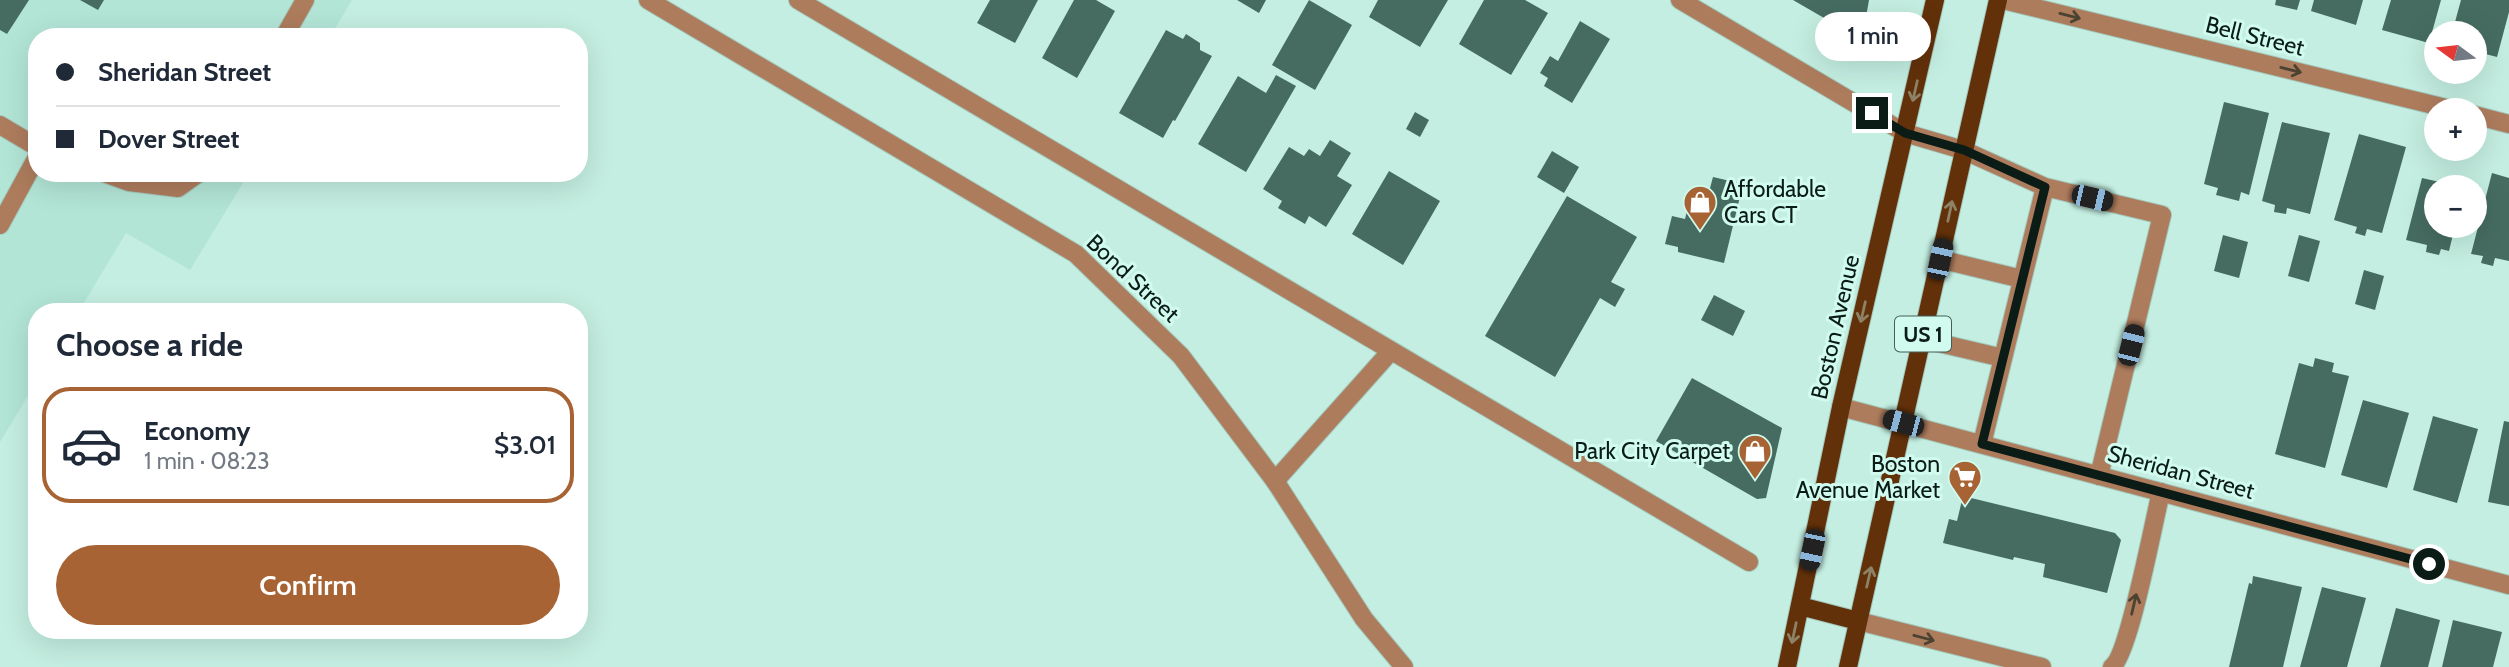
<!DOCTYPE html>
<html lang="en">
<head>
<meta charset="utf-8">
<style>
  body { margin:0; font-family:Cabin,sans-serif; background:#f2f2f3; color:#1f2937; height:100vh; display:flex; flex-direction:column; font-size:26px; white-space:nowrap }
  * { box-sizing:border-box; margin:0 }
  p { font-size:23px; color:#747a83 }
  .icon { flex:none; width:38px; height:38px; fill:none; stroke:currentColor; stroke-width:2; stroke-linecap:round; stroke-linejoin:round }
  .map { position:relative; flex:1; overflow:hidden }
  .drawer { position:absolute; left:28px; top:303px; width:560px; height:336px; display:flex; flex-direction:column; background:#fff; border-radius:28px; box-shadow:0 7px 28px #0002 }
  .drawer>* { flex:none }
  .top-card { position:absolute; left:28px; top:28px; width:560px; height:154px; border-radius:28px; box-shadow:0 7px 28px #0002; display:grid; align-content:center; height:154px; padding:0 28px; background:#fff }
  .needle { width:46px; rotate:285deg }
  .fabs { position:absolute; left:2424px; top:21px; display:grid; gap:14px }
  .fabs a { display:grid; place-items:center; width:63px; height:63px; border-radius:50%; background:#fff; box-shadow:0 7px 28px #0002; font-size:35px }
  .end { position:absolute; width:32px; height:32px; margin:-16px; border:9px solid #0b1b16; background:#fff; box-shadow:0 0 0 4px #fff }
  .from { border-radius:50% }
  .bubble { position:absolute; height:49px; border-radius:24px; background:#fff; box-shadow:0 7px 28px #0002; font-size:23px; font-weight:600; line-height:49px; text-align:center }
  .car { position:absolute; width:21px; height:42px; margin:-21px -10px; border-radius:9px; box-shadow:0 0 5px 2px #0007; background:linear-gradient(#222 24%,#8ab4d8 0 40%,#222 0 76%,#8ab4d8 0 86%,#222 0) }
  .top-card b { display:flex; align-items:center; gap:24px; height:66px; font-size:26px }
  .top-card b+b { border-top:2px solid #e0e1e3 }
  .top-card i { width:18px; height:18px; background:#1f2937 }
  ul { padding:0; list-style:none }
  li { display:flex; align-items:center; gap:21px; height:116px; margin:0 14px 10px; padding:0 14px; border:4px solid transparent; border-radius:28px }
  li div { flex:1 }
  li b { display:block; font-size:26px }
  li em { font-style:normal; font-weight:600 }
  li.active { border-color:#a76333 }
  li>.icon { width:63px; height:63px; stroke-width:1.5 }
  h2 { padding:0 28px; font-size:32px; line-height:84px }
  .action { display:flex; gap:14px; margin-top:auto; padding:14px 28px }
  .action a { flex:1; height:80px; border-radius:42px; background:#a76333; color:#fff; font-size:28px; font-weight:600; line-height:80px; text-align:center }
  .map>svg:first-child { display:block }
  .built { fill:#b2e5d6 }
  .building { fill:#466c61 }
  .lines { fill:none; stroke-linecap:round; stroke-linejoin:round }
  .lane-casing { stroke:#a3c8bc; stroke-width:20 }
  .street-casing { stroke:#a3c8bc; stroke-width:20 }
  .primary-casing { stroke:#a3c8bc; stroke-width:20 }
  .lane { stroke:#ad7c5d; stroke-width:18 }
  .street { stroke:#ad7c5d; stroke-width:18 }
  .primary { stroke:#62310a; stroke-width:18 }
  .oneway { stroke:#4c4232 }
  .oneway2 { stroke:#8e8266 }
  .route { stroke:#0b1b16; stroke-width:9 }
  .labels { text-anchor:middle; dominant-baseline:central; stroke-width:6; stroke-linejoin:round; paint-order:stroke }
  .shield { fill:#d1fbef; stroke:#465e57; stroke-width:2 }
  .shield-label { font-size:21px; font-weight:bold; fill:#0b1b16 }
  .street-label { font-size:23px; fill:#0b1b16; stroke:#d1fbef }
  .poi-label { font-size:23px; fill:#0b1b16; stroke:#d1fbef; text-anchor:end }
</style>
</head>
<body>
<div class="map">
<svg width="2509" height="667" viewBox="0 0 2509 667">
  <rect width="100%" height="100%" fill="#c4eee1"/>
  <path class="built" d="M 0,0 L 352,0 L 330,37 L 37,37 L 37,173 L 249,173 L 190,270 L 126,233 L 79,311 L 37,312 L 37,381 L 0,442 Z"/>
  <path class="building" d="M 0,0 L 29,0 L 7,34 L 0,30 Z
    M 80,0 L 104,0 L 98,10 Z
    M 990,0 L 1038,0 L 1015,43 L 977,23 Z
    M 1074,0 L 1096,0 L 1115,11 L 1077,78 L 1042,58 Z
    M 1237,0 L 1266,0 L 1259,13 Z
    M 1309,0 L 1352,25 L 1315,90 L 1272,65 Z
    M 1378,0 L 1448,0 L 1420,47 L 1369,17 Z
    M 1484,0 L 1525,0 L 1548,13 L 1511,75 L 1459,44 Z
    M 1793,0 L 1869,0 L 1862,40 Z
    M 2276,0 L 2300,0 L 2297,10 L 2275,5 Z
    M 2314,0 L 2363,0 L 2356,25 L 2311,11 Z
    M 2391,0 L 2441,0 L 2429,43 L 2382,30 Z
    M 2461,0 L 2509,0 L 2509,12 L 2497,57 L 2474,51 L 2474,33 L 2452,33 Z
    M 1580,21 L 1610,39 L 1572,103 L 1544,86 L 1548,78 L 1540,73 L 1550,56 L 1558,61 Z
    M 1166,30 L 1183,39 L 1186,34 L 1200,43 L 1200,50 L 1212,56 L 1175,121 L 1173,120 L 1163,138 L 1119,113 Z
    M 1276,75 L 1296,86 L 1246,172 L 1198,144 L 1238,76 L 1266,93 Z
    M 2224,102 L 2269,113 L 2249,195 L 2241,192 L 2239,201 L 2216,195 L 2218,188 L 2204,184 Z
    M 1415,112 L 1429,120 L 1420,137 L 1406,129 Z
    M 2282,122 L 2330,133 L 2310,214 L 2287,208 L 2286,214 L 2274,212 L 2275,205 L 2262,201 Z
    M 2359,134 L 2406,147 L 2382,233 L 2367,229 L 2365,236 L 2355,233 L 2357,227 L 2334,220 Z
    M 1330,140 L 1351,153 L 1337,176 L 1352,185 L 1326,227 L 1309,216 L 1305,224 L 1278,208 L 1282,201 L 1263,189 L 1289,147 L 1304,156 L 1309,149 L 1320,156 Z
    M 1552,151 L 1579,167 L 1564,193 L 1537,177 Z
    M 1389,171 L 1440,201 L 1403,265 L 1352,234 Z
    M 2492,173 L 2509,178 L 2509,261 L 2495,258 L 2493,266 L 2481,263 L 2483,256 L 2471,254 Z
    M 1713,177 L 1743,184 L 1724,263 L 1678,252 L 1678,247 L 1665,244 L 1672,216 L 1685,219 L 1690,199 L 1706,203 Z
    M 2422,178 L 2444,183 L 2445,178 L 2465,183 L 2464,187 L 2436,187 L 2436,226 L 2455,226 L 2449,251 L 2441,249 L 2439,255 L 2426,252 L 2427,245 L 2406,240 Z
    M 1567,196 L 1637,237 L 1611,282 L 1625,289 L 1615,307 L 1600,298 L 1555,377 L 1485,336 Z
    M 2223,235 L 2248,242 L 2239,278 L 2214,271 Z
    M 2299,235 L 2320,241 L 2309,282 L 2288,276 Z
    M 2364,270 L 2384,276 L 2375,310 L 2355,304 Z
    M 1714,295 L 1745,311 L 1733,336 L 1701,320 Z
    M 2315,358 L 2334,363 L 2332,372 L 2349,376 L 2325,468 L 2275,454 L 2299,363 L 2313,367 Z
    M 1692,378 L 1782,428 L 1766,498 L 1757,499 L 1656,441 Z
    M 2363,400 L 2409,413 L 2387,488 L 2341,475 Z
    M 2433,416 L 2478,429 L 2457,503 L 2413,490 Z
    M 2504,421 L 2509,422 L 2509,506 L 2488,502 Z
    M 1963,496 L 2115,533 L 2121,540 L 2107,593 L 2043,577 L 2045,564 L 2014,557 L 2013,560 L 1943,543 L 1949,519 L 1957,521 Z
    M 2253,576 L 2302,587 L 2283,667 L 2229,667 L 2249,583 L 2252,584 Z
    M 2322,587 L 2366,598 L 2347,667 L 2300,667 Z
    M 2396,608 L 2440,620 L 2428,667 L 2380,667 Z
    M 2453,620 L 2502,632 L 2493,667 L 2442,667 Z"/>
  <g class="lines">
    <defs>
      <path id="lane" d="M 798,0 L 1749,562
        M 284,37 L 305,0
        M 0,125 L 37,147
        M 1963,150 L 2045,187
        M 104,173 L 129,182 L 178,188 L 199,173
        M 0,225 L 37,157
        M 1939,259 L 2022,279
        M 1922,339 L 2003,358
        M 1982,444 L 2045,187 L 2162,215 L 2099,476
        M 1275,481 L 1391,351
        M 1858,621 L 2042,667
        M 2112,667 C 2129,655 2154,520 2161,492"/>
      <path id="street" d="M 648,0 L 1076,254 L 1181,356 L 1275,481 L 1364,619 L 1404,667
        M 1680,0 L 1905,133 L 1963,150
        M 2003,0 L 2454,110
        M 2474,115 L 2509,124
        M 1841,407 L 2509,585"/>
      <path id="primary" d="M 1800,606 L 1858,621
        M 1787,667 L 1841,407 L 1935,0
        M 1848,667 L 1998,0"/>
    </defs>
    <use href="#lane" class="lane-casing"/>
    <use href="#street" class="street-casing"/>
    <use href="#primary" class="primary-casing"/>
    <use href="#lane" class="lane"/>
    <use href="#street" class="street"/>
    <use href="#primary" class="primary"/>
  </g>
  <defs><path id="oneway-shaft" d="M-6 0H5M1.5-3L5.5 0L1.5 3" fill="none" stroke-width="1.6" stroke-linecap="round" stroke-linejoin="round" transform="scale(1.75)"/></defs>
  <g class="oneway">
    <use href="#oneway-shaft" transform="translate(2070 16) rotate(14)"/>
    <use href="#oneway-shaft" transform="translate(2291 70) rotate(14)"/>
    <use href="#oneway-shaft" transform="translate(2134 604) rotate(-77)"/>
    <use href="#oneway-shaft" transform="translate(1924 638) rotate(15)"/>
  </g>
  <g class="oneway2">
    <use href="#oneway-shaft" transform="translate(1915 91) rotate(103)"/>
    <use href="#oneway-shaft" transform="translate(1950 211) rotate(-78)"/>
    <use href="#oneway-shaft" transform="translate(1863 312) rotate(103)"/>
    <use href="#oneway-shaft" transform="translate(1869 577) rotate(-77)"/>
    <use href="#oneway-shaft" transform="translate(1794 633) rotate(102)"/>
  </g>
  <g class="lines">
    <path class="route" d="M 1872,113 L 1905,133 L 1964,150 L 2045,187 L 1982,444 L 2429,564"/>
  </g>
  <defs>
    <symbol id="shop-pin" viewBox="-11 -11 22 30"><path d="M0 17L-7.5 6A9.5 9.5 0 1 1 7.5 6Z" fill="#a76333" stroke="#d1fbef"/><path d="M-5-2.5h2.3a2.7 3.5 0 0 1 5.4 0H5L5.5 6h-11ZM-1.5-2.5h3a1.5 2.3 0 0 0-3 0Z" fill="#fff"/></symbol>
    <symbol id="supermarket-pin" viewBox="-11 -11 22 30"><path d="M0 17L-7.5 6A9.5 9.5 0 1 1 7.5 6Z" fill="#a76333" stroke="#d1fbef"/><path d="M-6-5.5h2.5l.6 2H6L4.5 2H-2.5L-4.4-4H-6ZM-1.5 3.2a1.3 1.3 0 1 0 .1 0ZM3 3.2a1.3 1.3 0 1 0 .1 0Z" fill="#fff"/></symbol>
  </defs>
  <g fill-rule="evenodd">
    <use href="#shop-pin" x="1681" y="183" width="38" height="52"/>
    <use href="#shop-pin" x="1736" y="432" width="38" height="52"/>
    <use href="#supermarket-pin" x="1946" y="458" width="38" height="52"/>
  </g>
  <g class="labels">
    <rect class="shield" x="1895" y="316.5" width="56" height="35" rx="5"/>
    <g class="shield-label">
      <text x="1923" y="334">US 1</text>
    </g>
    <g class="street-label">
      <text transform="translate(2255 36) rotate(14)">Bell Street</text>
      <text transform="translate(1133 278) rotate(43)">Bond Street</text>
      <text transform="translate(1835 327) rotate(-77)">Boston Avenue</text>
      <text transform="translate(2181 472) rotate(15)">Sheridan Street</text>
    </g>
    <g class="poi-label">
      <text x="1724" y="189" text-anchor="start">Affordable<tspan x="1724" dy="26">Cars CT</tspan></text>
      <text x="1730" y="451">Park City Carpet</text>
      <text x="1940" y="464">Boston<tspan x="1940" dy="26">Avenue Market</tspan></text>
    </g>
  </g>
</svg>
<div class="fabs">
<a><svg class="needle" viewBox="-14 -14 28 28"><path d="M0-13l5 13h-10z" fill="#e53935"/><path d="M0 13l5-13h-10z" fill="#747a83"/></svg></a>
<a>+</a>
<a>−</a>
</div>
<i class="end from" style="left:2429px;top:564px"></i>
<i class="end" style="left:1872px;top:113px"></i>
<div class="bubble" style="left:1815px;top:12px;width:116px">1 min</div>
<i class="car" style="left:2092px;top:198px;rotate:103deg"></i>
<i class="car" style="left:1940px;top:259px;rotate:12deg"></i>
<i class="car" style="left:2131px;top:345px;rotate:14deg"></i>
<i class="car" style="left:1903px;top:423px;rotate:285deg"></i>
<i class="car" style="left:1812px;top:550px;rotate:192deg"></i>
<div class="top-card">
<b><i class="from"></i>Sheridan Street</b>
<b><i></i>Dover Street</b>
</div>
<section class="drawer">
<h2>Choose a ride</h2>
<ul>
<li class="active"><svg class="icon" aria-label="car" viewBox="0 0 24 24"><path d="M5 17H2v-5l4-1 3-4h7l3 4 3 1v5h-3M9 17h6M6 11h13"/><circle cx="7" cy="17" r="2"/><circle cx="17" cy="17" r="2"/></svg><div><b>Economy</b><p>1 min · 08:23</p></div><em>$3.01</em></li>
</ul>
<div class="action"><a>Confirm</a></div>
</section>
</div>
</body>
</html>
